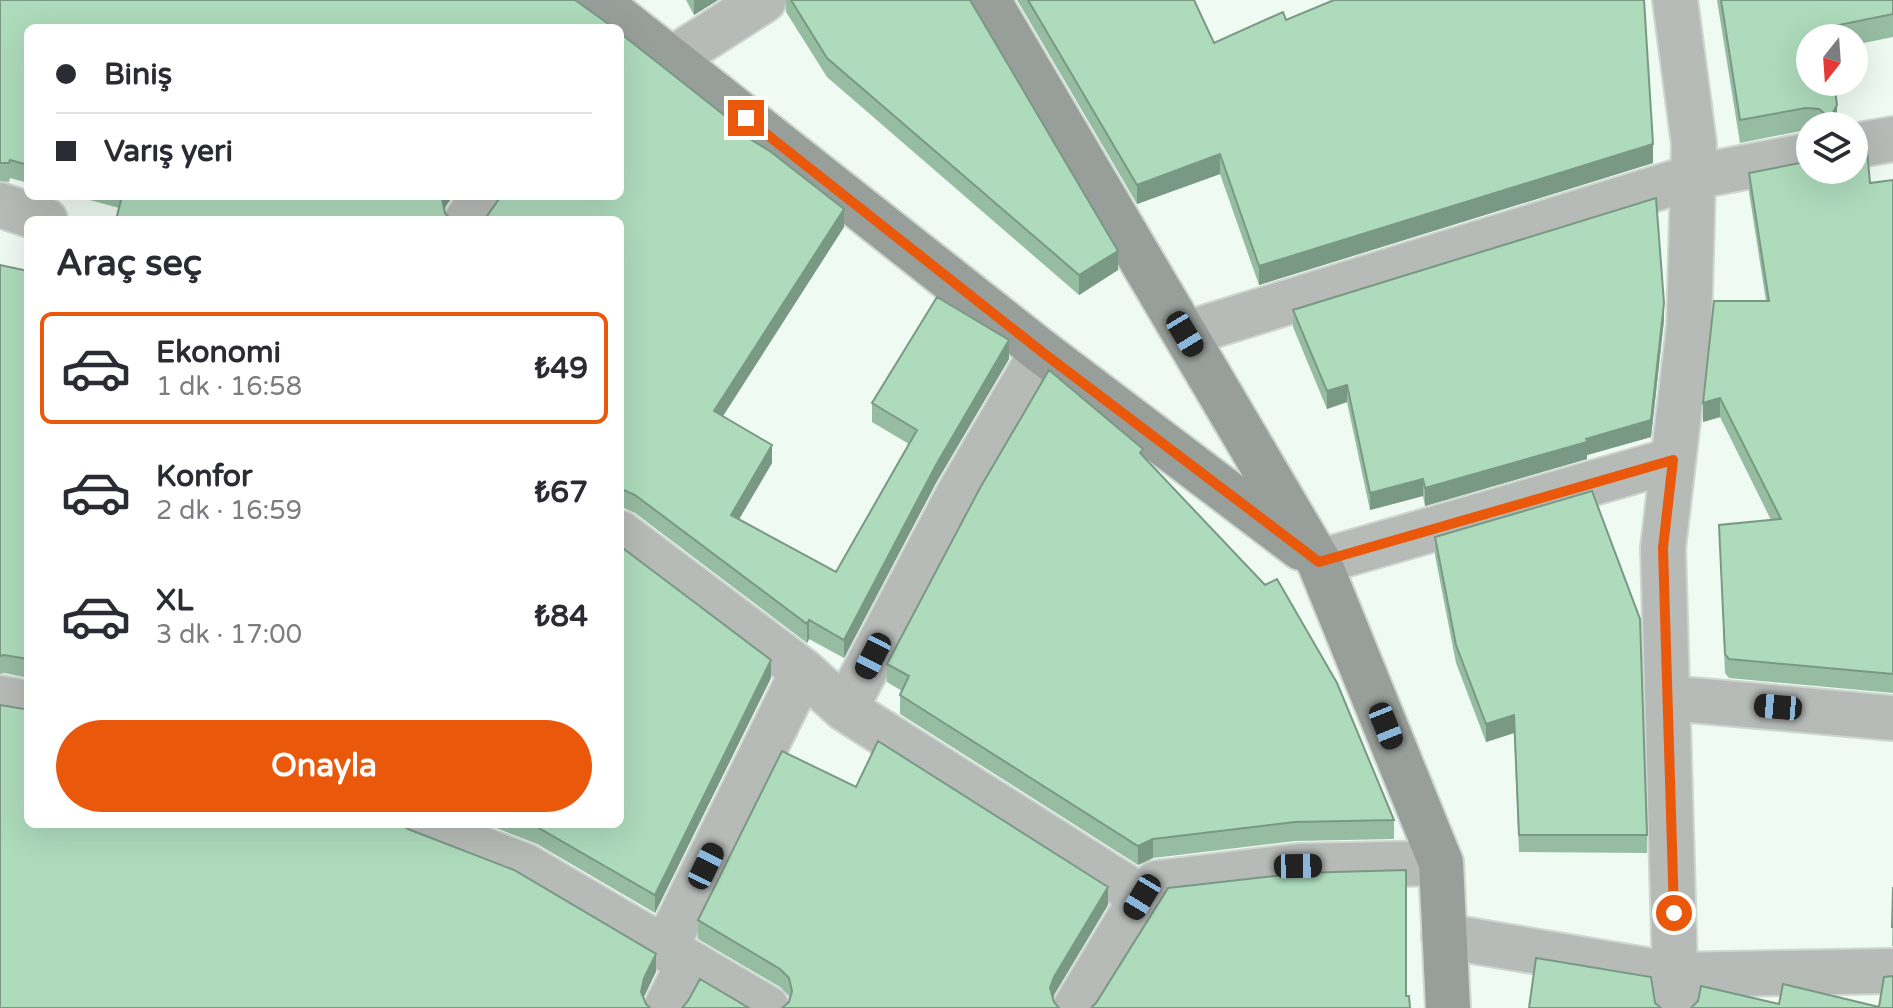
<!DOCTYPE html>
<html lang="tr">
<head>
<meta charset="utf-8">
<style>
  body { margin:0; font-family:"Varela Round",sans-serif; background:#f2f2f3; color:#2b2b33; height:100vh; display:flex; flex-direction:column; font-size:30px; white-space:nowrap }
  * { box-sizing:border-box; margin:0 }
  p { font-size:26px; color:#7c7c81 }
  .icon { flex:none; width:44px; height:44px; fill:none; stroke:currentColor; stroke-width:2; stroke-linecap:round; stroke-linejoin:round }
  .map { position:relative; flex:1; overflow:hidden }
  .sheet { position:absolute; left:24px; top:216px; width:600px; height:612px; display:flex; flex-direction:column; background:#fff; border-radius:12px; box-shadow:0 8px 32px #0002 }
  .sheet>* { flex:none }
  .top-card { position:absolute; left:24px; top:24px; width:600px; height:176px; border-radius:12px; box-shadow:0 8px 32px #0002; display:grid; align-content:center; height:176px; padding:0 32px; background:#fff }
  .needle { width:52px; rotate:197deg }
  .fabs { position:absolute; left:1796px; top:24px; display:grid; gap:16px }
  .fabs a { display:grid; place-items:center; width:72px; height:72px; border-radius:50%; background:#fff; box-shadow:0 8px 32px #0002; font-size:40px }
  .end { position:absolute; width:36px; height:36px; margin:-18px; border:10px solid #ea580c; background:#fff; box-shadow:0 0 0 4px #fff }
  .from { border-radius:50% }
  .car { position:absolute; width:24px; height:48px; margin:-24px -12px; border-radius:10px; box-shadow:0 0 6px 2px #0007; background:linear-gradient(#222 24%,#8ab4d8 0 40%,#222 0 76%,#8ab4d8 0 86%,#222 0) }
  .top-card b { display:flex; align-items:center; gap:28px; height:76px; font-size:30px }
  .top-card b+b { border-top:2px solid #e1e1e2 }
  .top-card i { width:20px; height:20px; background:#2b2b33 }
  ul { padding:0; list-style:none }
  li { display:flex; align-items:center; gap:24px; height:112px; margin:0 16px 12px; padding:0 16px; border:4px solid transparent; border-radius:12px }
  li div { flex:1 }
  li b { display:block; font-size:30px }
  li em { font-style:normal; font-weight:700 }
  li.active { border-color:#ea580c }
  li>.icon { width:72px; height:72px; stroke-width:1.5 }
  h2 { padding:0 32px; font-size:36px; line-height:96px }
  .action { display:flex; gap:16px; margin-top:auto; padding:16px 32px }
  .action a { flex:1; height:92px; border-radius:48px; background:#ea580c; color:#fff; font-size:32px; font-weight:700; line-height:92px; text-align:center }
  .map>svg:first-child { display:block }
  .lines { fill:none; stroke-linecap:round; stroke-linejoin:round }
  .street-casing { stroke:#cdd7d0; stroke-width:48 }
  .secondary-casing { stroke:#cdd7d0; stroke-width:48 }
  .street { stroke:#b7bbb8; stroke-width:44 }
  .secondary { stroke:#989f9a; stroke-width:44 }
  .wall { fill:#96bca2 }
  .shaded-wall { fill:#7a9984 }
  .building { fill:#aedbbc; stroke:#7a9984; stroke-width:2 }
  .route { stroke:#ea580c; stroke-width:10 }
</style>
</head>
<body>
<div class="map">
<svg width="1893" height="1008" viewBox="0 0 1893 1008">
  <rect width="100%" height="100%" fill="#effaf2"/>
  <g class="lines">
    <defs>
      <path id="street" d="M 1675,0 L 1694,144 L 1689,326 L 1663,548 L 1676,1008
        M 672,59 L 764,0
        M 1854,146 L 1893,139
        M 0,205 L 45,220
        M 467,220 L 483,196
        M 1185,334 L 1693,177 L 1810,155
        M 620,533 L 803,671 L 845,709 L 1142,897
        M 1319,562 L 1673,460
        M 0,698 L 28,703
        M 1668,698 L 1893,718
        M 845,709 L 958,495 L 1042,352
        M 417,824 L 525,866 L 767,1008
        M 1444,936 L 1675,975 L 1893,971
        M 665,949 L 803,671
        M 666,1008 L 689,963
        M 1075,1008 L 1142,897 L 1156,883 L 1298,866 L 1441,863"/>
      <path id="secondary" d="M 596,0 L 1042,352 L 1301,548
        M 988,0 L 1319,562 L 1441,863 L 1448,1008"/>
    </defs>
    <use href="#street" class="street-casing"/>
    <use href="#secondary" class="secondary-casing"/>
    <use href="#street" class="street"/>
    <use href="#secondary" class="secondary"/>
  </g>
  <path class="wall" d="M 0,0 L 28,28 L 28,183 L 10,178 L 9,182 L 0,181 Z
    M 686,0 L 718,0 L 694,15 Z
    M 786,0 L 970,0 L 1118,270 L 1079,295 L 827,77 L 786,12 Z
    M 1017,0 L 1194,0 L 1214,43 L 1286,20 L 1653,163 L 1259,285 L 1220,174 L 1137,204 Z
    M 1717,0 L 1893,0 L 1893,37 L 1854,45 L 1854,38 L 1810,38 L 1837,126 L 1810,126 L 1810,131 L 1806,130 L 1740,143 Z
    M 743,134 L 844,227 L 723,416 L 772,463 L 739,519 L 836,572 L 909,444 L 872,422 L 872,403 L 1009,359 L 936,483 L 844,658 L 809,639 L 807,643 L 635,513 L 624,508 L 620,509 L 620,220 Z
    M 1749,173 L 1870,183 L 1893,180 L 1893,693 L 1729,678 L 1725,673 L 1719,525 L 1771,520 L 1720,417 L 1703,422 L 1766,301 L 1749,192 Z
    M 75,196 L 453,196 L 446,206 L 119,208 Z
    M 0,265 L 28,271 L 28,678 L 4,673 L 0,674 Z
    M 1293,310 L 1664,320 L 1651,437 L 1587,455 L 1587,459 L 1425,506 L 1423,496 L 1370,510 L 1347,402 L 1327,409 L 1293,327 Z
    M 1143,457 L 1394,820 L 1394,839 L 1295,841 L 1153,858 L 1138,865 L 900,714 L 900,695 L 902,691 L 887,682 L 887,664 Z
    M 1435,537 L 1647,835 L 1647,853 L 1519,852 L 1514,733 L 1486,742 L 1456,663 L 1435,555 Z
    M 771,678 L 655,913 L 537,844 L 486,824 L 620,824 Z
    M 856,787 L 1108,905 L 1054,995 L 1054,1002 L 789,1002 L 789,996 L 780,987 L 698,939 L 698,920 Z
    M 1893,887 L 1893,946 L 1892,946 Z"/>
  <path class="shaded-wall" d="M 694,0 L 718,0 L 694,15 Z
    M 1837,105 L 1837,126 L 1830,126 L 1830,118 Z
    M 1653,144 L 1653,163 L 1259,285 L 1259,266 Z
    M 1220,154 L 1220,174 L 1137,204 L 1137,185 Z
    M 443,196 L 453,196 L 446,206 L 442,218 Z
    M 844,209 L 844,227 L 714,430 L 714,411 Z
    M 1118,251 L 1118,270 L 1079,295 L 1079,275 Z
    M 1664,303 L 1664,320 L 1651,437 L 1587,455 L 1587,459 L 1425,506 L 1425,488 Z
    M 1009,340 L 1009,359 L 936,483 L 844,658 L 844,640 L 936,465 Z
    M 1347,385 L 1347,402 L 1327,409 L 1327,391 Z
    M 1720,398 L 1720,417 L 1703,422 L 1703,403 Z
    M 772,445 L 772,463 L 731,533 L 731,515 Z
    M 1423,479 L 1423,496 L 1370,510 L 1370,493 Z
    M 809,620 L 809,639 L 807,643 L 807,624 Z
    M 771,660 L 771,678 L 655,913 L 655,895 Z
    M 1514,715 L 1514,733 L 1486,742 L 1486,724 Z
    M 1153,839 L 1153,858 L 1138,865 L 1138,846 Z
    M 1108,887 L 1108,905 L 1054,995 L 1050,1007 L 1050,988 L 1054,977 Z
    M 656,954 L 656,972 L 644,997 L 641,1008 L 641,992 L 644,978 Z"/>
  <path class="building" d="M 0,0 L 575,0 L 614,28 L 28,28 L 28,165 L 10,160 L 9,163 L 0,163 Z
    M 791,0 L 970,0 L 1118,251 L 1079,275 L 827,58 Z
    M 1028,0 L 1194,0 L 1214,43 L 1283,12 L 1286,20 L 1334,0 L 1644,0 L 1653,144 L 1259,266 L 1220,154 L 1137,185 Z
    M 1721,0 L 1893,0 L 1893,14 L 1824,28 L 1826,38 L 1810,38 L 1810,82 L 1834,82 L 1837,105 L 1830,118 L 1819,109 L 1806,108 L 1740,120 Z
    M 620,33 L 743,130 L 739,132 L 771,152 L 844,209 L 714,411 L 772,445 L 731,515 L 836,572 L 917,430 L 872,403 L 937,297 L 1009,340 L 936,465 L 844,640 L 809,620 L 807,624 L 635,495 L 624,490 L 620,490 L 620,220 L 483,220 L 487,216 L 501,196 L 620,196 Z
    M 1854,150 L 1867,150 L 1870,183 L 1893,180 L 1893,674 L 1729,659 L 1725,654 L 1719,525 L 1781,519 L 1720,398 L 1703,403 L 1714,301 L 1769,301 L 1749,173 L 1810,161 L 1810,170 L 1854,170 Z
    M 122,196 L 443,196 L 442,199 L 445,213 L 451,220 L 116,220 Z
    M 1656,198 L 1664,303 L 1651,420 L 1586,439 L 1587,442 L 1425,488 L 1423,479 L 1370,493 L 1347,385 L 1327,391 L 1293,310 Z
    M 0,265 L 28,271 L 28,659 L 4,655 L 0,656 Z
    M 1049,370 L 1143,449 L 1140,453 L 1265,585 L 1277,579 L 1337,683 L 1394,820 L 1295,822 L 1153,839 L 1138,846 L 900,695 L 909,676 L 887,664 L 980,488 Z
    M 1592,491 L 1640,619 L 1647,835 L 1519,835 L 1514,715 L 1486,724 L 1456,645 L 1435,537 Z
    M 620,546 L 771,660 L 655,895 L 532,824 L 620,824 Z
    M 0,705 L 24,709 L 28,709 L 28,824 L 401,824 L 408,829 L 514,870 L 656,954 L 644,978 L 641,992 L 646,1004 L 650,1008 L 0,1008 Z
    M 878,741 L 1108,887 L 1054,977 L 1050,988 L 1054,1002 L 1059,1008 L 782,1008 L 789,1002 L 792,991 L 789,978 L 780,969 L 698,920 L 782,751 L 856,787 Z
    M 1406,870 L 1406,996 L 1409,996 L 1410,1008 L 1091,1008 L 1096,1003 L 1168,888 L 1300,873 Z
    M 1893,887 L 1893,927 L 1892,927 Z
    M 1536,958 L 1651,977 L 1655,1003 L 1661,1008 L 1529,1008 Z
    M 1893,976 L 1893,1008 L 1691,1008 L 1698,1001 L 1701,986 L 1779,1004 L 1783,984 L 1879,1007 L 1884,977 Z
    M 700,979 L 749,1008 L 682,1008 L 688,1001 Z"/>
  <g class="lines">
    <path class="route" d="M 746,118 L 1042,352 L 1319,562 L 1673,460 L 1663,548 L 1674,913"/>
  </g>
</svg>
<div class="fabs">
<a><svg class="needle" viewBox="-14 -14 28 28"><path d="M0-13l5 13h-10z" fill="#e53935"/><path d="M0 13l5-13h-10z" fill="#7c7c81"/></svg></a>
<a><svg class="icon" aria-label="layers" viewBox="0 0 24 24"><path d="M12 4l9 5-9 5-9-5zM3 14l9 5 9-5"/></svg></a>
</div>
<i class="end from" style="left:1674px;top:913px"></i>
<i class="end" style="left:746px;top:118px"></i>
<i class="car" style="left:1185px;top:334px;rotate:149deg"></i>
<i class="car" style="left:873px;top:656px;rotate:207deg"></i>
<i class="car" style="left:1778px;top:707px;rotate:275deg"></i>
<i class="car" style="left:1386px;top:726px;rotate:158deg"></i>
<i class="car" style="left:706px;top:866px;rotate:26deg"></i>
<i class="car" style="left:1298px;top:866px;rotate:89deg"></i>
<i class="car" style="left:1142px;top:897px;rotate:211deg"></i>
<div class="top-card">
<b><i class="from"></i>Biniş</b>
<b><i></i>Varış yeri</b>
</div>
<section class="sheet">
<h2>Araç seç</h2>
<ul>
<li class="active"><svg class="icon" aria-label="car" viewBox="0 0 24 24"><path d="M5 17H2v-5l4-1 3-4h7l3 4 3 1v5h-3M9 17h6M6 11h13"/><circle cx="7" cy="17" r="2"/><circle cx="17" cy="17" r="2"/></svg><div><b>Ekonomi</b><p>1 dk · 16:58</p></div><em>₺49</em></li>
<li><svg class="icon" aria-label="car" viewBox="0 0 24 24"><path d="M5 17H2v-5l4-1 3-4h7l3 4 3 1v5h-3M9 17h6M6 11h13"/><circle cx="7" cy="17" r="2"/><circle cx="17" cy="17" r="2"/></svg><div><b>Konfor</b><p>2 dk · 16:59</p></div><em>₺67</em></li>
<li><svg class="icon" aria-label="car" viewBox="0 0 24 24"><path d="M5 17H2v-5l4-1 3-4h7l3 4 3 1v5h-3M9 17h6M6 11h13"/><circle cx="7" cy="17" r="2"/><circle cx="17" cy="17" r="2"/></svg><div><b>XL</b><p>3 dk · 17:00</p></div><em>₺84</em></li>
</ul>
<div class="action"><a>Onayla</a></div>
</section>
</div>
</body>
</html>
